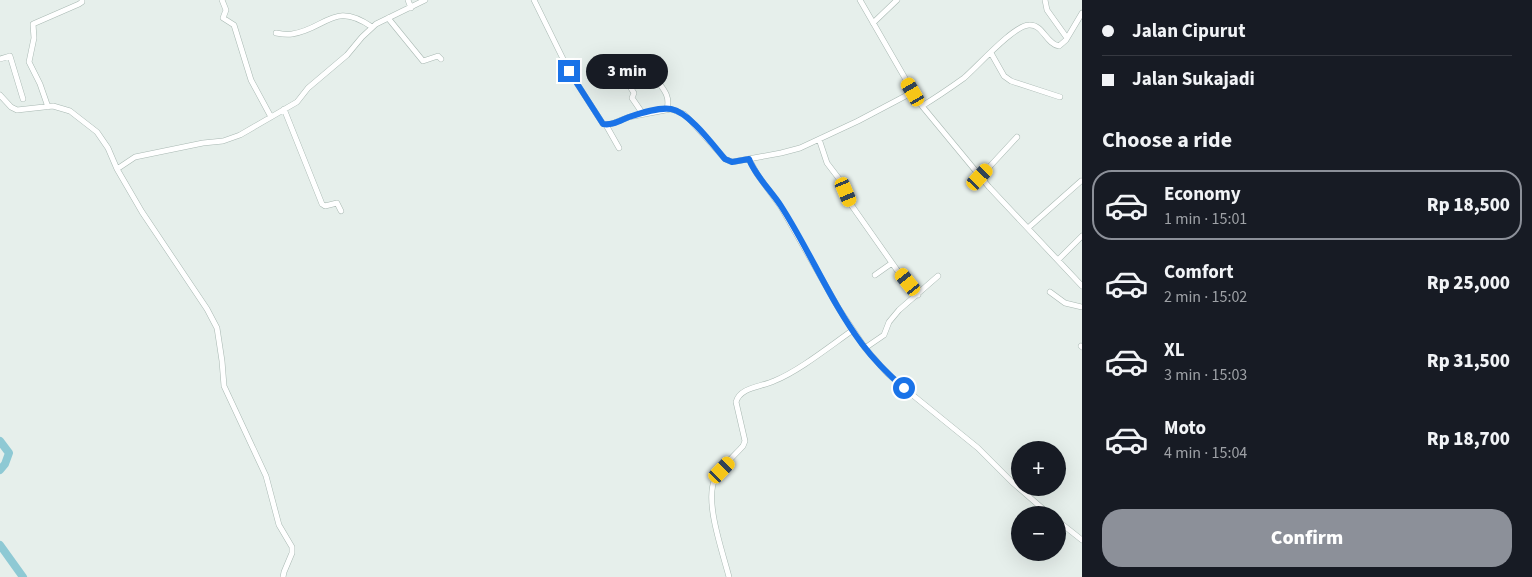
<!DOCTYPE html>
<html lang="en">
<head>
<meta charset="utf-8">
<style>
  body { margin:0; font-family:"Source Sans 3",sans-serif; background:#20242c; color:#f1f3f6; height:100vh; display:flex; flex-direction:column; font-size:19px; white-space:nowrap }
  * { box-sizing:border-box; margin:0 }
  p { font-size:16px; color:#9ea1a6 }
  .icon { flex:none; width:28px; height:28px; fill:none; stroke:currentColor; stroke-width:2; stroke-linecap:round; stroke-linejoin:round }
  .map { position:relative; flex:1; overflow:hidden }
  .panel { display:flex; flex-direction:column; background:#171b24; width:450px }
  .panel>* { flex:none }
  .guide { display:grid; align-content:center; height:110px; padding:0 20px; background:#171b24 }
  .tools { position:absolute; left:1011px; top:441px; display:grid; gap:10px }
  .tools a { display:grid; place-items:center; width:55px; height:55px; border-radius:50%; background:#171b24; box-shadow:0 5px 20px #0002; font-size:25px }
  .end { position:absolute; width:22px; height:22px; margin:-11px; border:6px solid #1a73e8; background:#fff; box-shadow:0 0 0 2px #fff }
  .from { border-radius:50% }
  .bubble { position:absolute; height:35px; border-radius:18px; background:#171b24; box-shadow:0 5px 20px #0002; font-size:16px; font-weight:800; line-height:35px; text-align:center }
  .car { position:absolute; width:15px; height:30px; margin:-15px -8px; border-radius:6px; box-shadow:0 0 4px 1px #0007; background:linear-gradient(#f5c518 24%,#345 0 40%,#f5c518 0 76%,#345 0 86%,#f5c518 0) }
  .guide b { display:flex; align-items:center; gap:18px; height:48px; font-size:19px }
  .guide b+b { border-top:1px solid #363941 }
  .guide i { width:12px; height:12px; background:#f1f3f6 }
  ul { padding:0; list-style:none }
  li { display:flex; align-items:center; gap:15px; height:70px; margin:0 10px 8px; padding:0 10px; border:2px solid transparent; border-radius:20px }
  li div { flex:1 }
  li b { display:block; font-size:19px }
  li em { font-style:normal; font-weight:800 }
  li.selected { border-color:#8c9099 }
  li>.icon { width:45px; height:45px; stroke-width:1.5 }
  h2 { padding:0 20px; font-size:22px; line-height:60px }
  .action { display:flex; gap:10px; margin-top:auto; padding:10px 20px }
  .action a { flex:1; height:58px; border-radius:20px; background:#8c9099; color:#fff; font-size:20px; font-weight:800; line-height:58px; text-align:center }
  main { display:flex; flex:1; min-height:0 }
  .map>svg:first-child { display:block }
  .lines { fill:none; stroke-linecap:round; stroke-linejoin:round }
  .river { stroke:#8ec9d4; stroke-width:8 }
  .minor-casing { stroke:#a8b8b2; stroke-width:6 }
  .minor { stroke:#fff; stroke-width:5 }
  .route { stroke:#1a73e8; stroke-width:6 }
</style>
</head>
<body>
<main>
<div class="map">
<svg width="1082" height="577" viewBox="0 0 1082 577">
  <rect width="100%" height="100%" fill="#e6efeb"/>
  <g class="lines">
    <path class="river" d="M 0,441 L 9,453 L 5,464 L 0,470
      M 0,545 L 23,577"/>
    <defs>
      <path id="minor" d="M 222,0 L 226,10 L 223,18 L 234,25 L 251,80 L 271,117
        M 408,0 L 411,8
        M 534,0 L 569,71 L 603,124 L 611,124 L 629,117 L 671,109 L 684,114 L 691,121 L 725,159 L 732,162 L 781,153 L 800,148 L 858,121 L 913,92
        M 860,0 L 913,92 L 922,106 L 989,187 L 1082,286
        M 1045,0 L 1047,10 L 1067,38
        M 388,18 L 423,61 L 438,56 L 441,59
        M 873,23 L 897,0
        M 276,33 C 281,34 287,35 292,34 C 326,29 334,0 372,27
        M 991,53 L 1004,76 L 1011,81 L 1060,97
        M 0,59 L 10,56 L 23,99
        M 653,75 C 661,87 671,94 667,109
        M 627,82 L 634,93 L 632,98 L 643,114
        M 0,95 L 11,107 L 17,110 L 53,106 L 70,111 L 97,132 L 108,148 L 117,169 L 142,212 L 207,309 L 217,328 L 222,361 L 224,386 L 266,476 L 279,525 L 292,547 L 292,553 L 284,572 L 283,577
        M 922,106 C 937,97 950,88 964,78 C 977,67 1014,25 1029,25 C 1043,24 1046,44 1059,46 L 1066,40 L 1082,13
        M 48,107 L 40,84 L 29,62 L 34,38 L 33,24 L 79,4 L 82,2 L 82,0
        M 284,109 L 322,204 L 325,206 L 337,203 L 341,211
        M 606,125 L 619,148
        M 819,139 L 827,163 L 840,180 L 852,206 L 897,270 L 918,295
        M 749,159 L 757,174 L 781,207 L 839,309 L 865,348 L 887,373 L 904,388 L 978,448 L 1012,482 L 1050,515
        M 117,169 L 135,157 L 203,143 L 223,141 L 240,135 L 297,102 L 308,88 L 347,55 L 362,37 L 376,24 L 425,0
        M 980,177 L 1017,137
        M 1028,228 L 1081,181
        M 1058,260 L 1082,236
        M 875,275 L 892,263
        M 1050,292 L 1065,303 L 1082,307
        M 1081,346 L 1082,347
        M 865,348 L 884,335 L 889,322 L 899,310 L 938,276
        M 1058,521 L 1082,540
        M 729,577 C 723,553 704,501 715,479 C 721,467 734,456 743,446 L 745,441 L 736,402 C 740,387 761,387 774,381 C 799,371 830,346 853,330"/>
    </defs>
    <use href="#minor" class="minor-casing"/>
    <use href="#minor" class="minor"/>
  </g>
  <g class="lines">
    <path class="route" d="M 569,71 L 603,124 C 612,126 621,120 629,117 C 641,113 659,107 671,109 C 689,112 713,145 725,159 L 732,162 L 749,159 C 754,174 772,192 781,206 C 810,251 830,301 862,344 C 874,360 889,375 904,388"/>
  </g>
</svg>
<div class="tools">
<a>+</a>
<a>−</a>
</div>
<i class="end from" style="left:904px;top:388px"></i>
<i class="end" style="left:569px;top:71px"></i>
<div class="bubble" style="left:586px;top:54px;width:82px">3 min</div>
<i class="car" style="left:913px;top:92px;rotate:330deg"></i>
<i class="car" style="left:980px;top:177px;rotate:43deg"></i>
<i class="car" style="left:846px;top:192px;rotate:157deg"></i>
<i class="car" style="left:908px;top:282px;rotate:321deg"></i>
<i class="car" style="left:722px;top:470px;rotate:44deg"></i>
</div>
<section class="panel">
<div class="guide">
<b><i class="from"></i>Jalan Cipurut</b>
<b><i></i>Jalan Sukajadi</b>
</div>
<h2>Choose a ride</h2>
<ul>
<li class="selected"><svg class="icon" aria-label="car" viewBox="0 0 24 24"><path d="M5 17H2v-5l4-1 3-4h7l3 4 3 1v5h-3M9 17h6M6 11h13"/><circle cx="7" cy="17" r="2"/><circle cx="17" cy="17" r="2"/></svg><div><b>Economy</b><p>1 min · 15:01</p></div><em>Rp 18,500</em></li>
<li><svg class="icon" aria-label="car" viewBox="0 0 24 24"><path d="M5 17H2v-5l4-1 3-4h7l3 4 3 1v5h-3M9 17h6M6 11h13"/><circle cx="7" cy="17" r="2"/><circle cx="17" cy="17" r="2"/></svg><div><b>Comfort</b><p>2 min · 15:02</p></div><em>Rp 25,000</em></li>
<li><svg class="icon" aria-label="car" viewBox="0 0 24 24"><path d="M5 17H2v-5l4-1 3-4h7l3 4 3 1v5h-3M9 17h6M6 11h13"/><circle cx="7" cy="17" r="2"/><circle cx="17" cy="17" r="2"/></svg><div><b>XL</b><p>3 min · 15:03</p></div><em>Rp 31,500</em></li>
<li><svg class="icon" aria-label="car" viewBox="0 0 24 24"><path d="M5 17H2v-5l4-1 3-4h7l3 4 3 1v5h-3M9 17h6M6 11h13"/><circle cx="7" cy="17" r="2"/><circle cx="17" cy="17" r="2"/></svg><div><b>Moto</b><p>4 min · 15:04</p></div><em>Rp 18,700</em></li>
</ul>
<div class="action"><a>Confirm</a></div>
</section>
</main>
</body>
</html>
